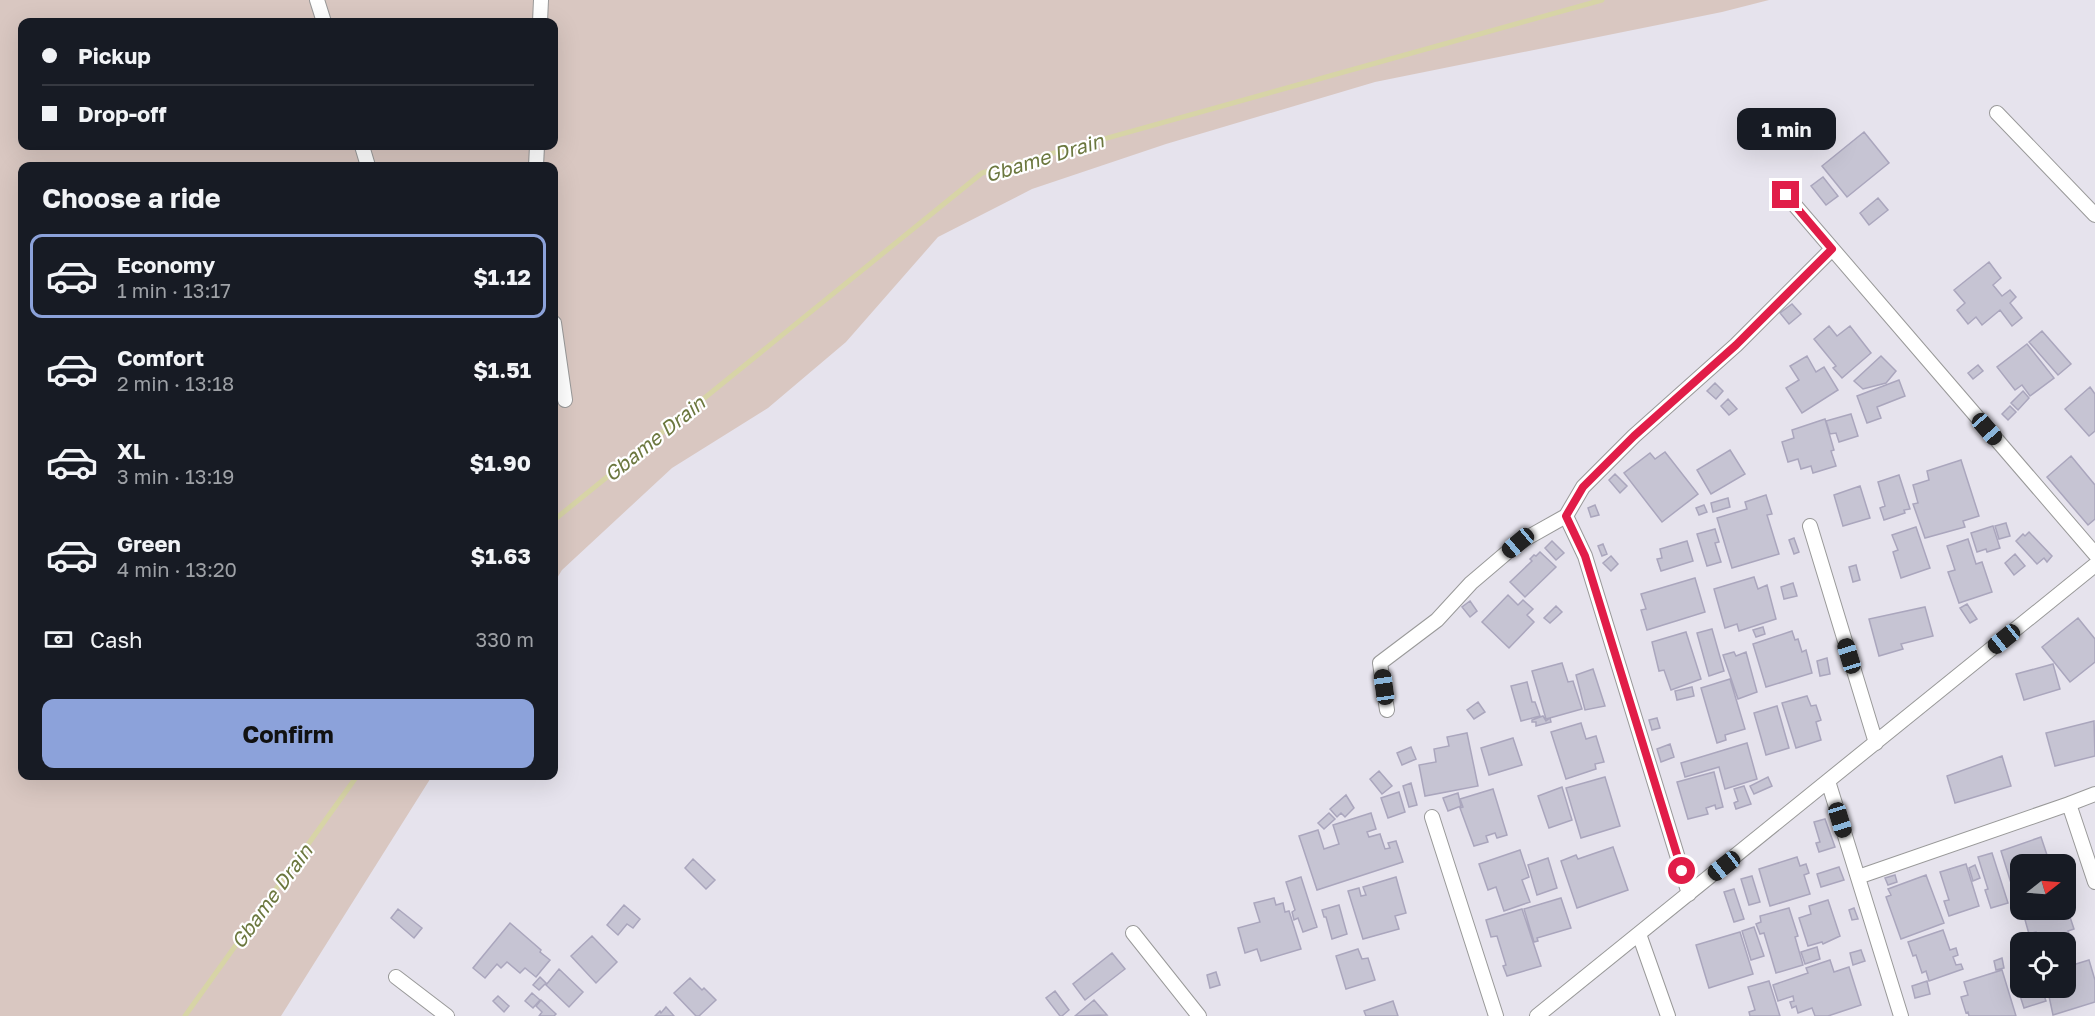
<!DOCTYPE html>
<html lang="en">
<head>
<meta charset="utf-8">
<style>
  body { margin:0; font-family:"Golos Text",sans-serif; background:#20242c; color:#f1f3f6; height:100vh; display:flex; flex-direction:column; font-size:22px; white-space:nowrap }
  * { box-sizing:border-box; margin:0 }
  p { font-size:20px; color:#9ea1a6 }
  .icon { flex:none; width:33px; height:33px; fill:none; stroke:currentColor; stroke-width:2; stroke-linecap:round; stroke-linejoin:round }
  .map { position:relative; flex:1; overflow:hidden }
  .panel { position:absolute; left:18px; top:162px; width:540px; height:618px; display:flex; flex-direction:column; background:#171b24; border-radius:12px; box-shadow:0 6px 24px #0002 }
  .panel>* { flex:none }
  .top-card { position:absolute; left:18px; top:18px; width:540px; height:132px; border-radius:12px; box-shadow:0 6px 24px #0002; display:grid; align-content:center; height:132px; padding:0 24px; background:#171b24 }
  .needle { width:39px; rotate:73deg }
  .buttons { position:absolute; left:2010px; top:854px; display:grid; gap:12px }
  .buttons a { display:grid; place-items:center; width:66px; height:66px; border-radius:12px; background:#171b24; box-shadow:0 6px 24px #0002; font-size:30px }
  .end { position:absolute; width:27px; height:27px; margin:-14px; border:8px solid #e11d48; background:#fff; box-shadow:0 0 0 3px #fff }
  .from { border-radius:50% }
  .bubble { position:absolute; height:42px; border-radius:12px; background:#171b24; box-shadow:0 6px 24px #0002; font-size:20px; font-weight:700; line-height:42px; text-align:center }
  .car { position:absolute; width:18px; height:36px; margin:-18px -9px; border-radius:8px; box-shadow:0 0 4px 2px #0007; background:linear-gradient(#222 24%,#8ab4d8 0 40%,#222 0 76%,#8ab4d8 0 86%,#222 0) }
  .top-card b { display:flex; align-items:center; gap:21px; height:57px; font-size:22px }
  .top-card b+b { border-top:2px solid #363941 }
  .top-card i { width:15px; height:15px; background:#f1f3f6 }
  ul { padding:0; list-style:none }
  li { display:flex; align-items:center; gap:18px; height:84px; margin:0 12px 9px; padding:0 12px; border:3px solid transparent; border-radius:12px }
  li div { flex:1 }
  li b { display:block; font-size:22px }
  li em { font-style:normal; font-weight:700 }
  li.on { border-color:#8ca2da }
  li>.icon { width:54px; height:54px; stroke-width:1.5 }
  h2 { padding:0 24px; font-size:27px; line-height:72px }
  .pay { display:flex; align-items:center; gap:15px; height:66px; padding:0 24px; font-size:22px }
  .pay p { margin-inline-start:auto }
  .primary-button { display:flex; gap:12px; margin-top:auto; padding:12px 24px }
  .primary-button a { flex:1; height:69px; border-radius:12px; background:#8ca2da; color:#111; font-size:24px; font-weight:700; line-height:69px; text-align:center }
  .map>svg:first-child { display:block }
  .wetland { fill:#d9c7c1; fill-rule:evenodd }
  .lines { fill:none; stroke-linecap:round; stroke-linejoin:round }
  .stream { stroke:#d7d4a6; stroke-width:5 }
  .building { fill:#c6c4d3; stroke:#aaa6bd; stroke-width:1.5 }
  .street-casing { stroke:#999; stroke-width:16 }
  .street { stroke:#fff; stroke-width:14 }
  .route { stroke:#e11d48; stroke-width:8 }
  .labels { text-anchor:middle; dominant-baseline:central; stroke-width:4.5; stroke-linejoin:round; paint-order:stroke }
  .water-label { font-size:20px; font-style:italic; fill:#6b773e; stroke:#fff }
</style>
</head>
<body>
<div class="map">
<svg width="2095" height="1016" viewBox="0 0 2095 1016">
  <rect width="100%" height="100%" fill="#e6e3ed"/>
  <path class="wetland" d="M 0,0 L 1769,0 L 1722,12 L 1375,82 L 1166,144 L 1032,189 L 938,237 L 846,342 L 768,408 L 672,468 L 562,570 L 554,583 L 554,166 L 22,166 L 22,776 L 432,776 L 281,1016 L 0,1016 ZM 22,22 L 554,22 L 554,146 L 22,146 Z"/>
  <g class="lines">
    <path class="stream" d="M 554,520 L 982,173 L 1602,0
      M 185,1016 L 357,776"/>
  </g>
  <path class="building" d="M 1864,132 L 1889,163 L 1847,197 L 1822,166 Z
    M 1823,177 L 1838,196 L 1826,205 L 1811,186 Z
    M 1878,198 L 1888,210 L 1869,225 L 1860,213 Z
    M 1989,262 L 2001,278 L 1993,285 L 2002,296 L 2010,290 L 2016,297 L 2010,303 L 2022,318 L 2012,326 L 2000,310 L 1982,325 L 1976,317 L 1968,324 L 1957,310 L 1965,303 L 1954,290 Z
    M 1792,304 L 1801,314 L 1789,324 L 1780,313 Z
    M 1829,326 L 1837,336 L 1850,326 L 1871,353 L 1842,378 L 1833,368 L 1836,366 L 1814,339 Z
    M 2042,331 L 2071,364 L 2058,375 L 2029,342 Z
    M 2027,344 L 2054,378 L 2030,396 L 2022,385 L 2015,390 L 1997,367 Z
    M 1807,356 L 1816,372 L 1824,367 L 1838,390 L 1802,413 L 1786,388 L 1799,380 L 1790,366 Z
    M 1881,356 L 1896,371 L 1886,383 L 1863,389 L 1854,381 Z
    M 1978,365 L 1983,371 L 1973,379 L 1968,373 Z
    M 1899,380 L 1905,396 L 1877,407 L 1881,418 L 1867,423 L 1857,396 Z
    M 1715,383 L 1723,391 L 1716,399 L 1707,391 Z
    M 2090,387 L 2095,394 L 2095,431 L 2089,436 L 2065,409 Z
    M 2023,391 L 2029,398 L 2018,410 L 2011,403 Z
    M 1728,399 L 1737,409 L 1729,415 L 1721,406 Z
    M 2010,406 L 2016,412 L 2008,420 L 2002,414 Z
    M 1851,414 L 1858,436 L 1839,442 L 1836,433 L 1830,434 L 1826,421 Z
    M 1825,419 L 1834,450 L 1831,451 L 1836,466 L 1813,473 L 1811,466 L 1801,469 L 1798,459 L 1788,462 L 1782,442 L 1794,438 L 1792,430 Z
    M 1730,450 L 1745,474 L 1711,494 L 1697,470 Z
    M 1665,452 L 1698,494 L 1662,522 L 1624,473 L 1650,453 L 1655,459 Z
    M 2071,456 L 2095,485 L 2095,519 L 2088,525 L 2047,477 Z
    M 1961,460 L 1979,516 L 1963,521 L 1965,527 L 1925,538 L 1913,504 L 1918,503 L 1913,485 L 1929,480 L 1927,471 Z
    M 1615,474 L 1627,486 L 1620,493 L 1609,480 Z
    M 1899,475 L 1910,509 L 1904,510 L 1905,513 L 1884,520 L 1880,508 L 1885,506 L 1878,482 Z
    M 1860,486 L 1870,518 L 1843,526 L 1834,495 Z
    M 1766,495 L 1772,514 L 1767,515 L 1779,554 L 1732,568 L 1717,518 L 1747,509 L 1745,502 Z
    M 1728,498 L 1730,507 L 1713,512 L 1711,503 Z
    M 1595,505 L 1599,515 L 1591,517 L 1588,508 Z
    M 1704,505 L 1707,512 L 1699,515 L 1696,508 Z
    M 2006,523 L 2010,536 L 1999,539 L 1995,526 Z
    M 1993,526 L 2000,548 L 1987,552 L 1986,549 L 1977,552 L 1971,533 Z
    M 1916,527 L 1930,568 L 1901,578 L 1893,552 L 1898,550 L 1892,535 Z
    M 1715,529 L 1719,542 L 1715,543 L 1721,562 L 1707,566 L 1697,534 Z
    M 2029,532 L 2052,556 L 2047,562 L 2044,558 L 2037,564 L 2016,541 L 2023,534 L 2025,536 Z
    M 1794,538 L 1799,552 L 1794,554 L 1789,540 Z
    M 1968,539 L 1976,564 L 1982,562 L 1992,592 L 1959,603 L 1948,572 L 1955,570 L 1947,546 Z
    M 1552,541 L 1564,553 L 1556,560 L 1545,548 Z
    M 1687,541 L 1693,561 L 1661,571 L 1657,559 L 1662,558 L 1660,549 Z
    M 1603,544 L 1607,554 L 1602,556 L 1598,546 Z
    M 1540,552 L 1556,567 L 1525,597 L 1510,582 L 1532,561 L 1530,559 L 1534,555 L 1536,556 Z
    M 2015,554 L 2025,566 L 2014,575 L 2005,563 Z
    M 1611,556 L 1618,564 L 1611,571 L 1603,563 Z
    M 1856,565 L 1860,580 L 1853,582 L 1849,567 Z
    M 1754,577 L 1758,589 L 1767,585 L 1776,619 L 1739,631 L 1737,624 L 1725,628 L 1714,589 Z
    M 1695,578 L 1705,612 L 1647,630 L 1641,610 L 1646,609 L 1641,594 Z
    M 1793,583 L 1797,596 L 1784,599 L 1781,587 Z
    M 1508,595 L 1518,605 L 1523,600 L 1533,609 L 1527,615 L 1534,622 L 1509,648 L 1482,622 Z
    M 1470,601 L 1477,611 L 1470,617 L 1462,607 Z
    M 1967,604 L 1977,619 L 1970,623 L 1960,608 Z
    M 1556,606 L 1562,612 L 1550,623 L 1544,618 Z
    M 1925,607 L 1933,636 L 1901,644 L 1903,649 L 1879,656 L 1869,619 Z
    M 2078,618 L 2095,639 L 2095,662 L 2070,682 L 2042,647 Z
    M 1763,627 L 1765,634 L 1756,637 L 1753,630 Z
    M 1712,629 L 1724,671 L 1709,676 L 1697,633 Z
    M 1792,631 L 1795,640 L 1798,639 L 1802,652 L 1806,650 L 1812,673 L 1766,687 L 1753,644 Z
    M 1686,632 L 1701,679 L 1671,690 L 1664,670 L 1659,671 L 1652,642 Z
    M 1734,652 L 1736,656 L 1746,652 L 1757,692 L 1738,699 L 1723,655 Z
    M 1827,658 L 1830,674 L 1820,676 L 1817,661 Z
    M 1562,663 L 1568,682 L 1573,681 L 1582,709 L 1546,719 L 1532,671 Z
    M 2053,664 L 2060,689 L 2024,700 L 2016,674 Z
    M 1593,669 L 1605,706 L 1585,710 L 1576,675 Z
    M 1730,679 L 1745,729 L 1725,735 L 1726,740 L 1717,743 L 1701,688 Z
    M 1527,682 L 1532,702 L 1535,702 L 1540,716 L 1521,721 L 1511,686 Z
    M 1692,687 L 1694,696 L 1677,700 L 1675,691 Z
    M 1807,696 L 1811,706 L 1816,705 L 1821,720 L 1816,722 L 1821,740 L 1796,748 L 1782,703 Z
    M 1478,702 L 1485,712 L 1474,719 L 1467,710 Z
    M 1777,706 L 1789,748 L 1766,755 L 1754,713 Z
    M 1543,716 L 1546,721 L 1550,718 L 1551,722 L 1536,726 L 1536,722 L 1532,722 L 1532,720 Z
    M 1657,718 L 1660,728 L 1652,730 L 1649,720 Z
    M 2094,721 L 2095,756 L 2055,766 L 2046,733 Z
    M 1581,723 L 1586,739 L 1596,736 L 1604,762 L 1595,764 L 1596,769 L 1566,779 L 1551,732 Z
    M 1467,733 L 1478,786 L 1425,796 L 1419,765 L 1436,762 L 1434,749 L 1449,746 L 1447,737 Z
    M 1513,738 L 1522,765 L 1489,775 L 1481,748 Z
    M 1747,743 L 1757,779 L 1725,789 L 1719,767 L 1685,777 L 1681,763 Z
    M 1670,744 L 1674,757 L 1661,762 L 1657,749 Z
    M 1411,747 L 1416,759 L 1402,765 L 1397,753 Z
    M 2002,756 L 2011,786 L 1955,803 L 1947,776 Z
    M 1379,771 L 1392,786 L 1382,794 L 1370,779 Z
    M 1714,772 L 1723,807 L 1716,809 L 1715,805 L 1706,808 L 1708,814 L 1688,819 L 1677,782 Z
    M 1605,777 L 1620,826 L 1581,838 L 1566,788 Z
    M 1768,777 L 1772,786 L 1754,794 L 1750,786 Z
    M 1411,783 L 1417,805 L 1409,807 L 1403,786 Z
    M 1744,786 L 1751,804 L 1736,809 L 1734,803 L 1738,801 L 1734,789 Z
    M 1562,787 L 1572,820 L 1549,828 L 1538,796 Z
    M 1493,789 L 1507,835 L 1497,838 L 1495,833 L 1486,836 L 1488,842 L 1474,846 L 1460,808 L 1463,807 L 1460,799 Z
    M 1399,792 L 1405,812 L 1388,818 L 1381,798 Z
    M 1458,793 L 1461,806 L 1448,811 L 1443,798 Z
    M 1346,795 L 1354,808 L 1345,817 L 1341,813 L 1337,817 L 1330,809 Z
    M 1329,813 L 1335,819 L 1324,829 L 1318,823 Z
    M 1371,813 L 1376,829 L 1367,832 L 1369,837 L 1380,834 L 1385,849 L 1390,848 L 1388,843 L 1396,841 L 1403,862 L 1317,890 L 1299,836 L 1318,830 L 1324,849 L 1339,844 L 1333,825 Z
    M 1825,819 L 1835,847 L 1819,852 L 1816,843 L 1820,842 L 1814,822 Z
    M 2041,837 L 2050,864 L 2020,864 L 2020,898 L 2016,899 L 2001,851 Z
    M 1613,847 L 1628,890 L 1577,908 L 1561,861 L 1576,855 L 1578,859 Z
    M 1520,850 L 1529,877 L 1522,880 L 1530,902 L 1504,911 L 1496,887 L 1488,890 L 1479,864 Z
    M 1992,853 L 2008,903 L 1991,908 L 1985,890 L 1988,889 L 1978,857 Z
    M 1797,857 L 1800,866 L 1806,864 L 1809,873 L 1804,875 L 1810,894 L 1770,906 L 1759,869 Z
    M 1548,858 L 1557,888 L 1537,895 L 1528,865 Z
    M 693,859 L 715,880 L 706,889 L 685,868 Z
    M 1966,864 L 1979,906 L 1949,916 L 1944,901 L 1949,900 L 1940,872 Z
    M 1975,865 L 1980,878 L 1973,881 L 1969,868 Z
    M 1839,867 L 1844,880 L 1821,887 L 1817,874 Z
    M 1895,875 L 1897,882 L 1888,885 L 1885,878 Z
    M 1926,875 L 1944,923 L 1901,939 L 1886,897 L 1891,895 L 1888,889 Z
    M 1752,876 L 1760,902 L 1749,905 L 1741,879 Z
    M 1301,877 L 1317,927 L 1303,932 L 1298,918 L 1294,920 L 1292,912 L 1295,910 L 1286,882 Z
    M 1396,877 L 1406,913 L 1395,916 L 1399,929 L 1363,939 L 1348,891 L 1359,888 L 1361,896 L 1366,895 L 1363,887 Z
    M 1734,889 L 1744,919 L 1734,922 L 1724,892 Z
    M 1274,898 L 1276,905 L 1283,903 L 1285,912 L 1289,911 L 1301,949 L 1261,961 L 1257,949 L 1245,953 L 1238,928 L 1260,922 L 1254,903 Z
    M 1561,898 L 1571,928 L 1537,938 L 1538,941 L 1534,942 L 1524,909 Z
    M 1828,900 L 1840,936 L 1823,944 L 1822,942 L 1808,946 L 1799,918 L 1811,914 L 1809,906 Z
    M 624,905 L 640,919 L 633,928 L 627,924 L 618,935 L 607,925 Z
    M 1339,905 L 1347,934 L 1332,939 L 1326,917 L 1324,917 L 1322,910 Z
    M 2066,905 L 2074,929 L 2068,931 L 2073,947 L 2066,949 L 2066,942 L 2039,942 L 2036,932 L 2029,934 L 2022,909 L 2066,909 Z
    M 1789,908 L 1798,936 L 1795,937 L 1803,965 L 1776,973 L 1764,933 L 1760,934 L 1756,924 L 1761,922 L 1760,916 Z
    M 1854,908 L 1858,919 L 1852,920 L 1849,910 Z
    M 398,909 L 422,928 L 414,938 L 391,918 Z
    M 1522,909 L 1541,966 L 1507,976 L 1503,966 L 1506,965 L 1497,936 L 1491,937 L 1486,920 Z
    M 510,923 L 541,950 L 540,952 L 550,960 L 536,977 L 525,968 L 520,973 L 507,962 L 501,968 L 497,964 L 485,978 L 473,968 Z
    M 1754,927 L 1764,956 L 1751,960 L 1742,931 Z
    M 1943,930 L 1950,950 L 1956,948 L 1958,955 L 1953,957 L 1956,965 L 1961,964 L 1963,969 L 1929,981 L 1926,971 L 1922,973 L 1916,955 L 1913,956 L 1908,942 Z
    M 1740,932 L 1753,974 L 1709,988 L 1696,945 Z
    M 592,936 L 617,962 L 596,983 L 571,956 Z
    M 1817,947 L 1820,959 L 1805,964 L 1801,952 Z
    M 1358,949 L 1362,959 L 1368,958 L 1375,980 L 1346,989 L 1336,956 Z
    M 1861,950 L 1865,961 L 1853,965 L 1850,953 Z
    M 1112,953 L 1125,969 L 1085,1000 L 1073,984 Z
    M 2002,958 L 2004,968 L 1996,970 L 1994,961 Z
    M 1830,960 L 1834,972 L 1849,967 L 1861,1005 L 1828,1016 L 1815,1016 L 1812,1008 L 1798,1013 L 1796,1006 L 1792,1008 L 1790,1002 L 1794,1001 L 1793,996 L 1778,1001 L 1773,985 L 1808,973 L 1806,968 Z
    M 2089,960 L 2095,980 L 2095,1002 L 2053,1015 L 2047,987 L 2066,987 L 2066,967 Z
    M 559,969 L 583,992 L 569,1007 L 546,985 Z
    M 2002,970 L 2016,1016 L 1969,1016 L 1968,1012 L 1966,1013 L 1961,997 L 1968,995 L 1964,982 Z
    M 2020,971 L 2020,987 L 2041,987 L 2046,1001 L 2024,1008 L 2013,974 Z
    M 1216,972 L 1220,985 L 1210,988 L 1207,975 Z
    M 540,977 L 546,983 L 539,990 L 533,985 Z
    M 690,978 L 702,990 L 704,988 L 716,1000 L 699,1016 L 696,1016 L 674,993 Z
    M 1769,981 L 1780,1016 L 1750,1016 L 1749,1012 L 1755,1010 L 1748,987 Z
    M 1927,981 L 1930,994 L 1915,998 L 1912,986 Z
    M 1055,991 L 1069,1010 L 1062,1016 L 1060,1016 L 1046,998 Z
    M 532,993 L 540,1000 L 533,1008 L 525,1001 Z
    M 498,996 L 509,1006 L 504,1012 L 493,1001 Z
    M 541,1000 L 556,1014 L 554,1016 L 539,1016 L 542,1012 L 536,1006 Z
    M 1094,1000 L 1107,1015 L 1075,1016 Z
    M 1393,1001 L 1398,1016 L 1366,1016 L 1364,1011 Z
    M 666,1007 L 674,1016 L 655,1016 L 660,1011 L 661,1013 Z"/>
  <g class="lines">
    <defs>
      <path id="street" d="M 317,0 L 324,22
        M 540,22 L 541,0
        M 1997,113 L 2095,215
        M 362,146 L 368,166
        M 536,166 L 537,146
        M 1786,195 L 2095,554
        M 554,323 L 565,400
        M 1810,526 L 1876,743
        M 1387,710 L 1380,663 L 1437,620 L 1471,583 L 1518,543 L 1566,516
        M 1828,781 L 1901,1016
        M 2095,794 L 2069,804 L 2095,882
        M 1432,817 L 1496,1016
        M 1858,877 L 2069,804
        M 1689,894 L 1585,556 L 1566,516 L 1583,487 L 1634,436 L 1736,345 L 1832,249
        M 1133,933 L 1199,1016
        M 1639,934 L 1668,1016
        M 396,977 L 447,1016
        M 1537,1016 L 2095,565"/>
    </defs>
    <use href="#street" class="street-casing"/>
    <use href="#street" class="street"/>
  </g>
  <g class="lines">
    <path class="route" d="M 1682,871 L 1585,556 L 1566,516 L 1583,487 L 1634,436 L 1736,345 L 1832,249 L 1786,195"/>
  </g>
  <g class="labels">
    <g class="water-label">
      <text transform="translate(1044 157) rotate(-17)">Gbame Drain</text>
      <text transform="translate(654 438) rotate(-39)">Gbame Drain</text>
      <text transform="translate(271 896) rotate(-54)">Gbame Drain</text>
    </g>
  </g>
</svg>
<div class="buttons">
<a><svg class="needle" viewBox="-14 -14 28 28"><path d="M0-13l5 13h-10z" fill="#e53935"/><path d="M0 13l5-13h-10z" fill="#9ea1a6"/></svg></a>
<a><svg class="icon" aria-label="locate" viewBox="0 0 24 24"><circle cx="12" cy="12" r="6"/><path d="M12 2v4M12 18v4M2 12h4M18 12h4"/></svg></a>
</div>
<i class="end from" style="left:1682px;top:871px"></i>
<i class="end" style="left:1786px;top:195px"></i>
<div class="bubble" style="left:1737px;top:108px;width:99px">1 min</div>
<i class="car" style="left:1987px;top:429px;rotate:139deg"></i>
<i class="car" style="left:1518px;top:543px;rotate:230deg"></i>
<i class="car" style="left:2004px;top:639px;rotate:231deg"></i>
<i class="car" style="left:1849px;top:656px;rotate:343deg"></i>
<i class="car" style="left:1384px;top:687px;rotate:352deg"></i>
<i class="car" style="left:1840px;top:820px;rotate:163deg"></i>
<i class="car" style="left:1724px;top:866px;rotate:232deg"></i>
<div class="top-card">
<b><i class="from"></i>Pickup</b>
<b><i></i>Drop-off</b>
</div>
<section class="panel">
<h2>Choose a ride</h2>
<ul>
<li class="on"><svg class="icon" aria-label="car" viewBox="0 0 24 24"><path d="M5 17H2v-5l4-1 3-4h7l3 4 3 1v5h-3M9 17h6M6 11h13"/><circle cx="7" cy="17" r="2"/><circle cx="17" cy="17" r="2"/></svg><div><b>Economy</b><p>1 min · 13:17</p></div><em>$1.12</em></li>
<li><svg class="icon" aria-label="car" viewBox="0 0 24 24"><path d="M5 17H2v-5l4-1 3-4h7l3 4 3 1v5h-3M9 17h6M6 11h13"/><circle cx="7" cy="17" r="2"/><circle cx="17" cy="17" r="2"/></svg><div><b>Comfort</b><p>2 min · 13:18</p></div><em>$1.51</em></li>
<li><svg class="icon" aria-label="car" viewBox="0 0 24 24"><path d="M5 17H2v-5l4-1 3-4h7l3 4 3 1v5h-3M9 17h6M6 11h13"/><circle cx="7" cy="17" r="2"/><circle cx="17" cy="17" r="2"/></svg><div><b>XL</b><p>3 min · 13:19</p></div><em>$1.90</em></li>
<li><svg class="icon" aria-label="car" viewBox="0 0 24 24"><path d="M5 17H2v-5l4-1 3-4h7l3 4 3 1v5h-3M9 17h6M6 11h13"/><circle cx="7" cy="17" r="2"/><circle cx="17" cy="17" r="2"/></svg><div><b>Green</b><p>4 min · 13:20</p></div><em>$1.63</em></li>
</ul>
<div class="pay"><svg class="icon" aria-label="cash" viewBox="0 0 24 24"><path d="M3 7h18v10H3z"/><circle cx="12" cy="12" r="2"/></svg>Cash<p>330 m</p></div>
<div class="primary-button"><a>Confirm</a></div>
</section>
</div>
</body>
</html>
